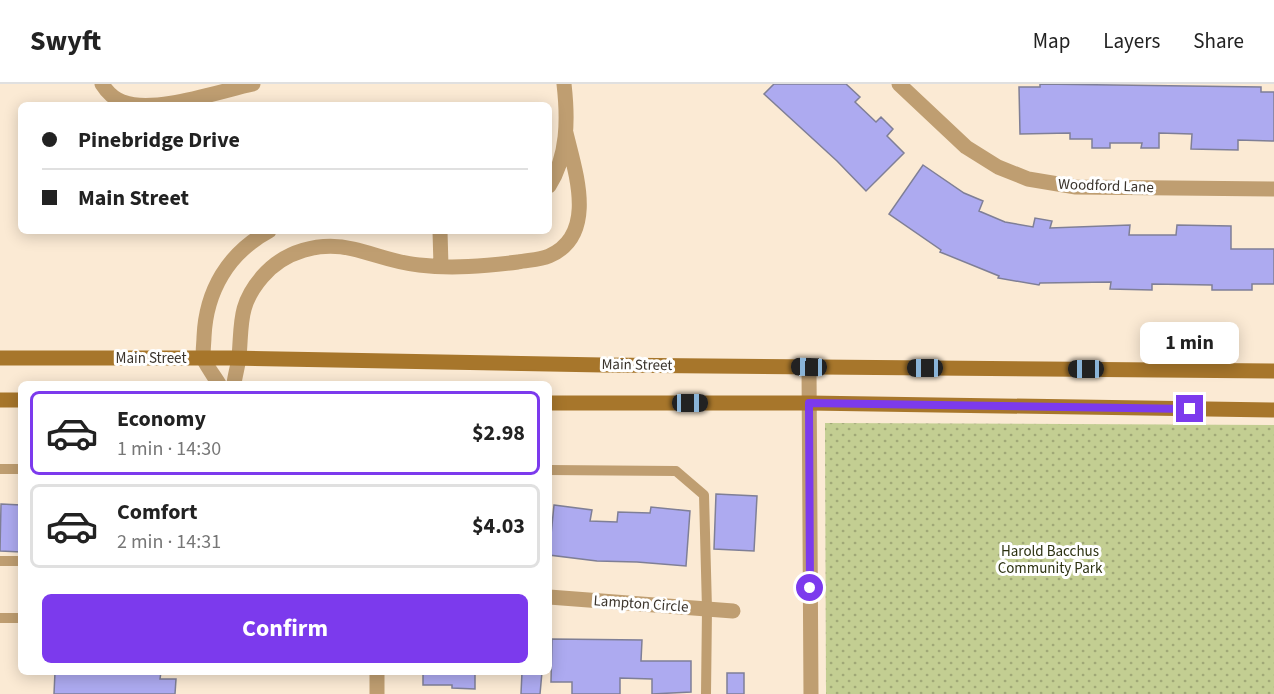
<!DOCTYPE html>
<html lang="en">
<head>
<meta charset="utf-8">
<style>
  body { margin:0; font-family:"Source Sans 3",sans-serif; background:#f6f6f6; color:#222; height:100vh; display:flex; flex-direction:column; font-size:22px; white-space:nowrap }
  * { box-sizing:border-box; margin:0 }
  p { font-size:20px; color:#767676 }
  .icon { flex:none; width:33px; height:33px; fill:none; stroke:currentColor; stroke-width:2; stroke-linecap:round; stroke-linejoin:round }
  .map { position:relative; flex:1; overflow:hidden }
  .panel { position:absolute; left:18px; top:297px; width:534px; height:294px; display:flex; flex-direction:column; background:#fff; border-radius:9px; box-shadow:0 3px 15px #0003 }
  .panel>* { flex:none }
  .guide { position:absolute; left:18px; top:18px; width:534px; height:132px; border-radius:9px; box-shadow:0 3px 15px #0003; display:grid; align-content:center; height:132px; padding:0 24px; background:#fff }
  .end { position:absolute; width:27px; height:27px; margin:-14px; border:8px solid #7c3aed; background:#fff; box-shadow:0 0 0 3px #fff }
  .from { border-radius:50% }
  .bubble { position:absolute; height:42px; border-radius:9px; background:#fff; box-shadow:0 3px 15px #0003; font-size:20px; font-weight:700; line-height:42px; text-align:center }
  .car { position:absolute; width:18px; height:36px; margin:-18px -9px; border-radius:8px; box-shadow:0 0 4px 2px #0007; background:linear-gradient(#222 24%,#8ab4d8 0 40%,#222 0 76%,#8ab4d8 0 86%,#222 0) }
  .guide b { display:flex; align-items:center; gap:21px; height:57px; font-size:22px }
  .guide b+b { border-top:2px solid #e0e0e0 }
  .guide i { width:15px; height:15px; background:#222 }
  ul { padding:10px 0 0; list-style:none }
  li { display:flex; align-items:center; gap:18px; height:84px; margin:0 12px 9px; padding:0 12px; border:3px solid #e0e0e0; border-radius:9px }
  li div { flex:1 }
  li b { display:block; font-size:22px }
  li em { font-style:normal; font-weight:700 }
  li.current { border-color:#7c3aed }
  li>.icon { width:54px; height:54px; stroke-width:1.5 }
  .cta { display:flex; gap:12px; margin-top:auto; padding:12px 24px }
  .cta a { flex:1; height:69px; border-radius:9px; background:#7c3aed; color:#fff; font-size:24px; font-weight:700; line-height:69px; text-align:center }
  header { display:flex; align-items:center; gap:36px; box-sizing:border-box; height:84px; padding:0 30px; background:#fff; border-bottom:2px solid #e0e0e0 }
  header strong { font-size:28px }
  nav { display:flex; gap:33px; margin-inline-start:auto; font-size:21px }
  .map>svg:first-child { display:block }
  .park { fill:url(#park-dots) }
  .building { fill:#adaaf0; stroke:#7f7f96; stroke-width:1.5 }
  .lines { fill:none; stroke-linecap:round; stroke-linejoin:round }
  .service { stroke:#bf9e71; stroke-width:10 }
  .minor { stroke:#bf9e71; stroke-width:15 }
  .secondary { stroke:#a7762b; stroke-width:15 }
  .route { stroke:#7c3aed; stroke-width:8 }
  .labels { text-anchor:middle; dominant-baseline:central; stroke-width:6; stroke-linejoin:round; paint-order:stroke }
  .street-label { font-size:15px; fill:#3b342c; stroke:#fff }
  .park-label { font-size:15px; fill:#2d3212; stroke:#fff }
</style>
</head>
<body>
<header>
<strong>Swyft</strong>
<nav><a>Map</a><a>Layers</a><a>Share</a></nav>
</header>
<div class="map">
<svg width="1274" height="610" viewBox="0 0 1274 610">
  <defs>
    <pattern id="park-dots" width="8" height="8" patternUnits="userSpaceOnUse" patternTransform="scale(1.5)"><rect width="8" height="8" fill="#c3ce92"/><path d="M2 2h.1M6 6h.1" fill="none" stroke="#a0a877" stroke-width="1.8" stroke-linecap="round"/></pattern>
  </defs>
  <rect width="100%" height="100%" fill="#fbead4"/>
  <path class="park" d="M 825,339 L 1274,341 L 1274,610 L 826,610 Z"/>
  <path class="building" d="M 774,0 L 846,0 L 860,13 L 855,18 L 876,38 L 881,33 L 893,45 L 887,52 L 904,69 L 866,107 L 837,77 L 764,10 Z
    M 1040,0 L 1261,3 L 1261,8 L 1274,8 L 1274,57 L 1238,56 L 1238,66 L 1191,65 L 1192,50 L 1159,49 L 1159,64 L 1141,64 L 1142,59 L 1110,59 L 1110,64 L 1092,64 L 1092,55 L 1070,55 L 1070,49 L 1020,50 L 1019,3 L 1040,3 Z
    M 923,81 L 964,109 L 983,117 L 979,127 L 1005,138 L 1033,143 L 1035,134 L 1052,137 L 1050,144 L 1130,141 L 1129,151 L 1176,151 L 1177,141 L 1231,142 L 1231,165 L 1274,165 L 1274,200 L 1252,200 L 1252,206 L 1212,206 L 1212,201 L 1152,200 L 1152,206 L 1110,205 L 1111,198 L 1040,199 L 1039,201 L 998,194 L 999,192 L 940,168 L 941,166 L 889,130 Z
    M 716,410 L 757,412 L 754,467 L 714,465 Z
    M 1,420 L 21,421 L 21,468 L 0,467 Z
    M 554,421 L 592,426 L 590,437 L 617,438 L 618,428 L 650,429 L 651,423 L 690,427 L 686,482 L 637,478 L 597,477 L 549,471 Z
    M 552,555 L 642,556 L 641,577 L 691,577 L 691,608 L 652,610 L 652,595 L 620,594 L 620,610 L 572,610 L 572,598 L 551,598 Z
    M 55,588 L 161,588 L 160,595 L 176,595 L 175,610 L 54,610 Z
    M 423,588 L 475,588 L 475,605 L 452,604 L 452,601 L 423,601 Z
    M 522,588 L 542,588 L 540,610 L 521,610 Z
    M 727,589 L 744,589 L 744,610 L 727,610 Z"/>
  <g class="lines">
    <path class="service" d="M 0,385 L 21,385
      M 549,386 L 676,387 L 704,411 L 707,525 L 706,610
      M 0,477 L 21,477
      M 0,534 L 21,534"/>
    <path class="minor" d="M 102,0 C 107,8 114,15 123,18 C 155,30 220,7 253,0
      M 899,0 L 966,63 L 998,83 L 1028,95 L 1076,103 L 1274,105
      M 549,102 C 568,72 568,35 564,0
      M 440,147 L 441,182
      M 809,283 L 811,610
      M 219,300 C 214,292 208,284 204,276 C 202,270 204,260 204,253 C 206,207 228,169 269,147
      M 234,300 C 235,291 238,282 239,273 C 242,240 238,221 262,193 C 284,167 320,157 353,165 C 375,170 395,179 419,181 C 452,185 485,182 518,178 C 528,176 540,176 549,172 C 598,151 575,87 566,49
      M 549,513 L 733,527
      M 377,588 L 377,610"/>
    <path class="secondary" d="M 0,274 L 232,274 L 603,281 L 1274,287
      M 0,316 L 21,316
      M 549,319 L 809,319 L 1274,326"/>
  </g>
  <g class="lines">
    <path class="route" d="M 810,504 L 809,319 L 1190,325"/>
  </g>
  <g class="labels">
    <g class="street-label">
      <text transform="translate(1106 102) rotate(2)">Woodford Lane</text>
      <text x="151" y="274">Main Street</text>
      <text transform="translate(637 281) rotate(1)">Main Street</text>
      <text transform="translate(641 520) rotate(4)">Lampton Circle</text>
    </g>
    <g class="park-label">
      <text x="1050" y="467">Harold Bacchus<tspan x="1050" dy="17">Community Park</tspan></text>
    </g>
  </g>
</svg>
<i class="end from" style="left:810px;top:504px"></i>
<i class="end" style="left:1190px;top:325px"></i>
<div class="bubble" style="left:1140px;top:238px;width:99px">1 min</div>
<i class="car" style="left:809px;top:283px;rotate:271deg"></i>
<i class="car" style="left:925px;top:284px;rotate:270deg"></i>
<i class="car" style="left:1086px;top:285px;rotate:270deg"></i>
<i class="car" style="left:690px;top:319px;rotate:90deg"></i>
<div class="guide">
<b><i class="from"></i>Pinebridge Drive</b>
<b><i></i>Main Street</b>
</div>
<section class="panel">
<ul>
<li class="current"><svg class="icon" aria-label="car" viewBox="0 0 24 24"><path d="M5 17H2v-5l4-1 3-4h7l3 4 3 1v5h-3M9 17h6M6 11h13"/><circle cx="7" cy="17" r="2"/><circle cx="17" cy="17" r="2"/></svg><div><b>Economy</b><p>1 min · 14:30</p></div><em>$2.98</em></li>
<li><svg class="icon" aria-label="car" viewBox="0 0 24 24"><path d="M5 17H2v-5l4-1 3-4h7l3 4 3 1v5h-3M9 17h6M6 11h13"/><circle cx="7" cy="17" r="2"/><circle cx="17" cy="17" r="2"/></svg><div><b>Comfort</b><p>2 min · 14:31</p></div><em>$4.03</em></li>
</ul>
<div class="cta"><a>Confirm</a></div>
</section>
</div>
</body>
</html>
